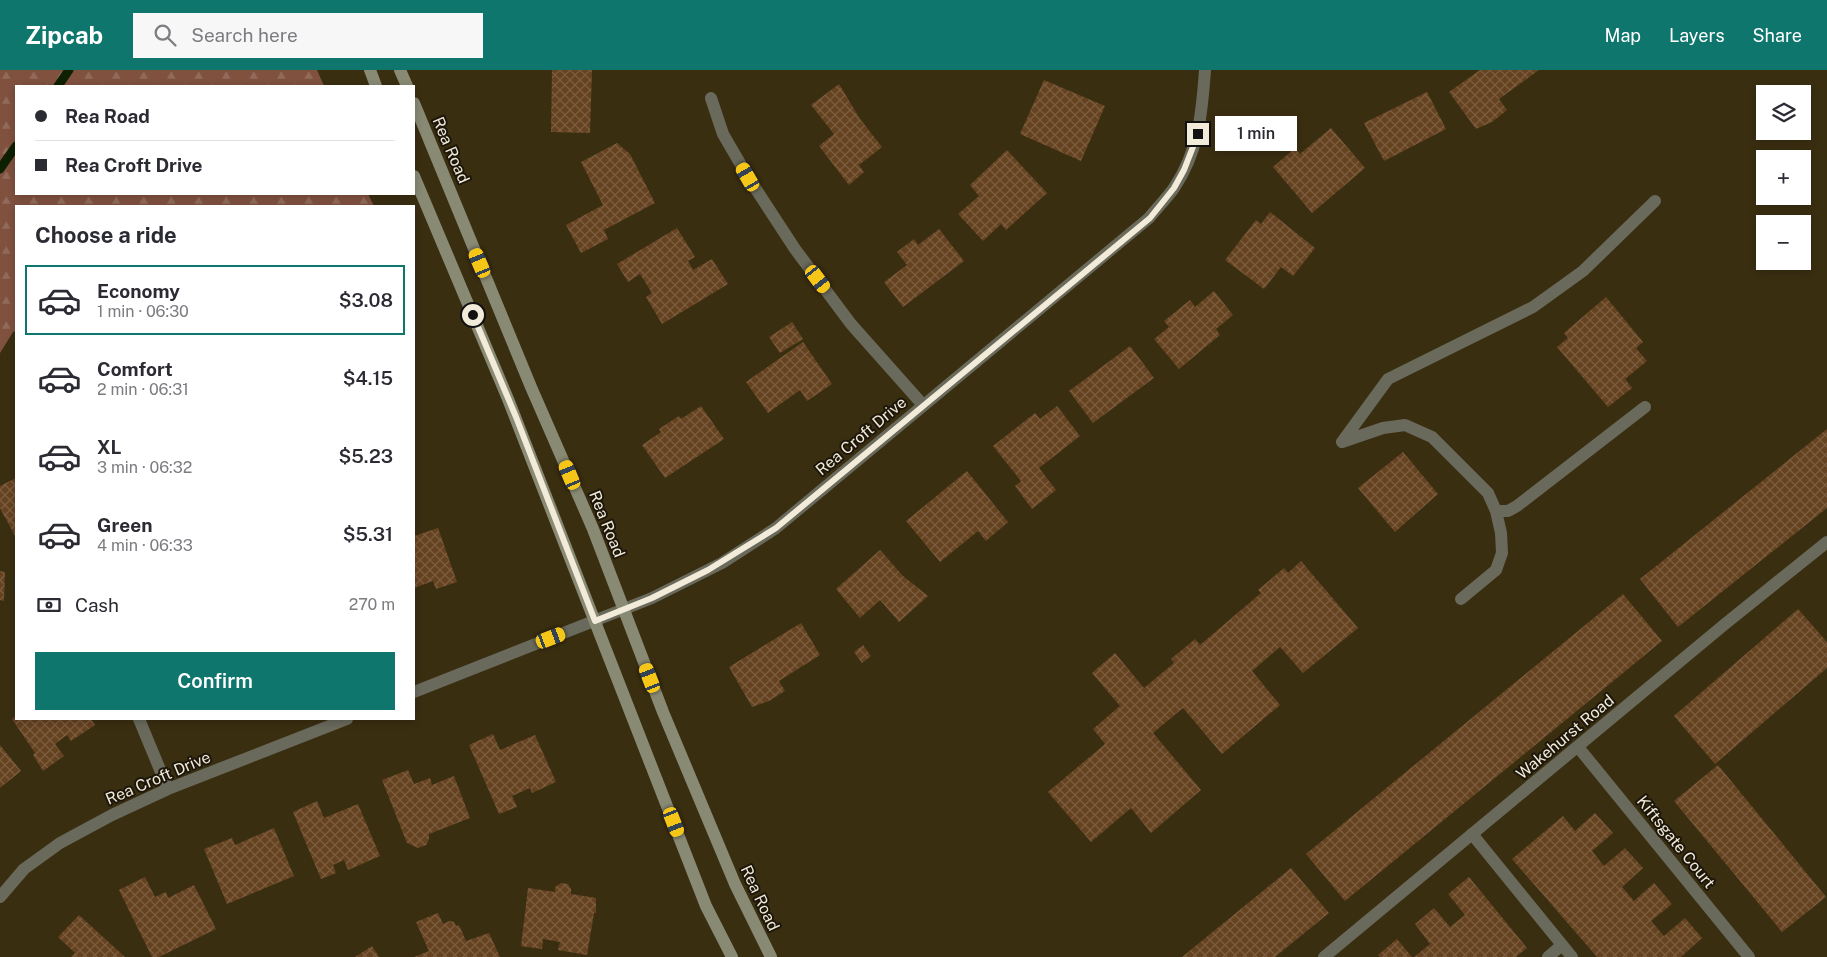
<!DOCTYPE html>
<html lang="en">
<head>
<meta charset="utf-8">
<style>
  body { margin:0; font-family:"Public Sans",sans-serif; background:#f7f7f7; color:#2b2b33; height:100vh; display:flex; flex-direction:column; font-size:19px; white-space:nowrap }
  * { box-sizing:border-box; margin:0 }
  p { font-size:16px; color:#7c7c81 }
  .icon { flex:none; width:28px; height:28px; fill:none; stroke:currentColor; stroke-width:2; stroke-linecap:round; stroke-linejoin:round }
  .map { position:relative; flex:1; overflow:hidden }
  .sheet { position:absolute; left:15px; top:135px; width:400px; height:515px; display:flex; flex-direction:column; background:#fff; border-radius:0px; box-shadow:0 2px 8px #0003 }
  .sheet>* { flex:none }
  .banner { position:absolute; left:15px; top:15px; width:400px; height:110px; border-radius:0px; box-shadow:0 2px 8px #0003; display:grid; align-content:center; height:110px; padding:0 20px; background:#fff }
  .tools { position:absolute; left:1756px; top:15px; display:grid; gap:10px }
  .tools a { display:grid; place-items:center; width:55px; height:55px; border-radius:0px; background:#fff; box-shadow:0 2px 8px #0003; font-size:25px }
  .end { position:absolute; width:22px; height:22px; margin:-11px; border:6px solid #f2ebda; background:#111; box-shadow:0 0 0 2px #111 }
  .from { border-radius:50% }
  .bubble { position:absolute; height:35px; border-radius:0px; background:#fff; box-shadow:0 2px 8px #0003; font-size:16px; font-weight:600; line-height:35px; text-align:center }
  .car { position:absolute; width:15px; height:30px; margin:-15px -8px; border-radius:6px; box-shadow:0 0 4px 1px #0007; background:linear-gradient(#f5c518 24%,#345 0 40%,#f5c518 0 76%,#345 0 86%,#f5c518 0) }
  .banner b { display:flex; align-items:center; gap:18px; height:48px; font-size:19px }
  .banner b+b { border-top:1px solid #e1e1e2 }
  .banner i { width:12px; height:12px; background:#2b2b33 }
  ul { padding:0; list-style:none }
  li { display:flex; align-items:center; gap:15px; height:70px; margin:0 10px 8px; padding:0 10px; border:2px solid transparent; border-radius:0px }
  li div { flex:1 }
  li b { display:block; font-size:19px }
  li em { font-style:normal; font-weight:600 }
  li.current { border-color:#0f766e }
  li>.icon { width:45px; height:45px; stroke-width:1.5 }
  h2 { padding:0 20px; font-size:22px; line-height:60px }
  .pay { display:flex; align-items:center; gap:12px; height:55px; padding:0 20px; font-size:19px }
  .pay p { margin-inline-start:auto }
  .cta { display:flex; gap:10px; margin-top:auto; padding:10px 20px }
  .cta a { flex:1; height:58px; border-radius:0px; background:#0f766e; color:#fff; font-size:20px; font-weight:600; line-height:58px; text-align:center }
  header { display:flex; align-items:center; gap:30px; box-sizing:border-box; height:70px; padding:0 25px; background:#0f766e; color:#fff }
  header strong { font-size:24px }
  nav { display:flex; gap:28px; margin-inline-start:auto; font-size:18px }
  .search { width:350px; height:45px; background:#f7f7f7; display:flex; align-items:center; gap:12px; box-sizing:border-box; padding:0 18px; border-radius:0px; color:#7c7c81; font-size:19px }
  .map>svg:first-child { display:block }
  .forest { fill:url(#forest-firs) }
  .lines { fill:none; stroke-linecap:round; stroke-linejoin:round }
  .stream { stroke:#0d2000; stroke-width:9 }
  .building { fill:url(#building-cross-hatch) }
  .service { stroke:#696a5c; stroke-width:12 }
  .minor { stroke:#696a5c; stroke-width:12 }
  .secondary { stroke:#898a74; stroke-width:12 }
  .route { stroke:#f2ebda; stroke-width:6 }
  .labels { text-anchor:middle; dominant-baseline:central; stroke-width:4; stroke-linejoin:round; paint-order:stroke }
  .street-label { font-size:16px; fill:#f2ebda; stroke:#1d170b }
</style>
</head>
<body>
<header>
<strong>Zipcab</strong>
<div class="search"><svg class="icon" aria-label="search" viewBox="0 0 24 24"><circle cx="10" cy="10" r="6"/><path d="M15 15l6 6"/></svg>Search here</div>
<nav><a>Map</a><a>Layers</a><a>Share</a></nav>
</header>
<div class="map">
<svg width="1827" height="887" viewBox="0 0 1827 887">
  <defs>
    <pattern id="forest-firs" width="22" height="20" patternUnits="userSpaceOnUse" patternTransform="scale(1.25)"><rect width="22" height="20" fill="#80513f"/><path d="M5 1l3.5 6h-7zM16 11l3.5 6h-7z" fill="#926a5a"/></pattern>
    <pattern id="building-cross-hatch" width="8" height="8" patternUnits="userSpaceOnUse" patternTransform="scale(1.25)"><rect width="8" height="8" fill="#654220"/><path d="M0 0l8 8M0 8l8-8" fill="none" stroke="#7c5d40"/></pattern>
  </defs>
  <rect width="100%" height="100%" fill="#3a2e11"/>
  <path class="forest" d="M 0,0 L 317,0 L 324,16 L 16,16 L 16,124 L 368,124 L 374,136 L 16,136 L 16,261 L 13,262 L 0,283 Z"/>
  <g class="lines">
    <path class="stream" d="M 58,16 L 69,0
      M 0,99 L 16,76"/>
  </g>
  <path class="building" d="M 552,0 L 592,0 L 590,63 L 551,62 Z
    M 1480,0 L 1539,0 L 1499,29 L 1507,40 L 1492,52 L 1476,59 L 1449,22 Z
    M 1044,10 L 1105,36 L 1081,91 L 1020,64 Z
    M 839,14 L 860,49 L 882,77 L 859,95 L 864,102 L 849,115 L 819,76 L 834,64 L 811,35 Z
    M 1427,22 L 1446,59 L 1384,91 L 1364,53 Z
    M 1331,58 L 1365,98 L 1312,143 L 1273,97 L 1295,78 L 1300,84 Z
    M 617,73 L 630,84 L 655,133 L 604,160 L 608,169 L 581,183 L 566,155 L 603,135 L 581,92 Z
    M 1007,80 L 1047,123 L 1006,160 L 1001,154 L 983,171 L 958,144 L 979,126 L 970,115 Z
    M 1270,142 L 1315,178 L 1293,206 L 1281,197 L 1264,219 L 1225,190 L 1256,150 L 1261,154 Z
    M 677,158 L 695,187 L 688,191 L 693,200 L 712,189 L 728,214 L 662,254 L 646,227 L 652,223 L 640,204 L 628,212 L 617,194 Z
    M 939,159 L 964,191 L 903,237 L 884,212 L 907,195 L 897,182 L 914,169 L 918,175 Z
    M 1214,221 L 1233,245 L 1216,259 L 1220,265 L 1179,299 L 1154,269 L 1169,257 L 1164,251 L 1190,230 L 1195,237 Z
    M 1606,227 L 1643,272 L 1636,278 L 1647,291 L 1625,309 L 1632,318 L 1608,337 L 1557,277 L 1568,268 L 1564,263 Z
    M 792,252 L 803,269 L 780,283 L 769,267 Z
    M 803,272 L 832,314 L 807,331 L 800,320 L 768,343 L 746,312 Z
    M 1130,276 L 1154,308 L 1093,353 L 1069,321 Z
    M 701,336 L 724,369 L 665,408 L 642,375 L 661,362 L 659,359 L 679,346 L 681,349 Z
    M 1057,336 L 1080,366 L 1039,398 L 1056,420 L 1032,439 L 1015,416 L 1021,411 L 993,376 L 1035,343 L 1040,349 Z
    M 1827,359 L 1827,438 L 1678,557 L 1640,509 Z
    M 1403,382 L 1438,424 L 1395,462 L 1358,418 Z
    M 967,401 L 1008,452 L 986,471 L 978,461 L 940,492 L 906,451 Z
    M 16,408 L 16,466 L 15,466 L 0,438 L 0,416 Z
    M 438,458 L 457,512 L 436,519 L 433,511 L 414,518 L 414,466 Z
    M 880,480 L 903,506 L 928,526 L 899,552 L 880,530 L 860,548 L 836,519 Z
    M 1301,491 L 1358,558 L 1303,603 L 1280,577 L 1252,601 L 1280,635 L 1222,684 L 1183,638 L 1153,663 L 1201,720 L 1151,763 L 1131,738 L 1091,772 L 1048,722 L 1105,674 L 1093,659 L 1120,636 L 1092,603 L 1115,583 L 1144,618 L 1174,593 L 1171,589 L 1195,569 L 1200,575 L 1261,523 L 1258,520 L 1284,498 L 1288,503 Z
    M 0,501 L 5,502 L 4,531 L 0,530 Z
    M 1623,524 L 1662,571 L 1345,831 L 1306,784 Z
    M 1798,539 L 1827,572 L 1827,598 L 1715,694 L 1674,646 Z
    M 801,553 L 820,585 L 779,611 L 785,621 L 769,631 L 752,637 L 729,597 Z
    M 863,575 L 871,586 L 862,593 L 854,582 Z
    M 16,646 L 16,649 L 91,649 L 95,655 L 71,671 L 67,665 L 55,674 L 64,686 L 43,701 L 33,685 L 35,683 L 12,649 Z
    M 493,664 L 500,680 L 535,665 L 556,712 L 532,723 L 530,718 L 512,726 L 517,737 L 499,744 L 469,675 Z
    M 0,675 L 21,701 L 0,718 Z
    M 1718,695 L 1826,827 L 1782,862 L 1674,731 Z
    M 408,700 L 414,714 L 430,708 L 432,715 L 454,706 L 470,748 L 429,764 L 429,769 L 426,775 L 418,778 L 407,773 L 382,710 Z
    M 317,731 L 324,748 L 358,734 L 380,786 L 348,800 L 344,790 L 333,795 L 336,803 L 321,809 L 293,742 Z
    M 1595,743 L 1613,763 L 1592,781 L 1604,796 L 1625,778 L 1643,798 L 1622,817 L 1634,831 L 1654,813 L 1672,834 L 1651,851 L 1664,866 L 1685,848 L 1702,868 L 1681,887 L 1597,887 L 1512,789 L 1563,746 L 1575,761 Z
    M 274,758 L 294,806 L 227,834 L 204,779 L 232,768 L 235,775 Z
    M 1291,798 L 1329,843 L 1275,887 L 1182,887 Z
    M 145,807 L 155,827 L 166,822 L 168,828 L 194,815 L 216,859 L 159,887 L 152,887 L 119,820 Z
    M 1469,807 L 1527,878 L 1516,887 L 1414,887 L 1430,874 L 1415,854 L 1434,838 L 1450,857 L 1465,845 L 1448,824 Z
    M 561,813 L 568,814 L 571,819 L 571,824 L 596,828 L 596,843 L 594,843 L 587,885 L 558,880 L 560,872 L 543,869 L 542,879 L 521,876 L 528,818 L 555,822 L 555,817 Z
    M 438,843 L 443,854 L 449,851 L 454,852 L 456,856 L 459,855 L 466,871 L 489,863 L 500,887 L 414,887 L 429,881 L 416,852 Z
    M 79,845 L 125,887 L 71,887 L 75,883 L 58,867 Z
    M 1397,869 L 1412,887 L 1380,887 L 1378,885 Z
    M 372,876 L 379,887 L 355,887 Z"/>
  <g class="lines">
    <path class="service" d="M 1342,372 L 1388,309 L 1533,237 L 1583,201 L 1655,131
      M 1342,372 L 1383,358 L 1405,355 L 1432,367 L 1488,423 L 1496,441 L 1501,463 L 1502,483 L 1496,500 L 1461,529
      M 1496,441 L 1508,441 L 1517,436 L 1645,337
      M 1472,764 L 1572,887
      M 1548,887 L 1562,875"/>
    <path class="minor" d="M 711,28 L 723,64 L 748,107 L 795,179 L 851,254 L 923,335
      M 414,622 L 652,528 L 722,493 L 776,458 L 1149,148 C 1157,138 1167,128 1174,118 C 1199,81 1202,42 1205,0
      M 139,649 L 168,719
      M 1578,677 L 1749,887
      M 0,827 L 24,799 L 60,773 L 112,745 L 168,719 L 347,649
      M 1324,887 L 1725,554 L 1827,472"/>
    <path class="secondary" d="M 370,0 L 376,16
      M 400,0 L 407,16
      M 414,33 L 531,317 L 593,459 L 663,642 L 735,814 L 771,887
      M 414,106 L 508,329 L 706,836 L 732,887"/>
  </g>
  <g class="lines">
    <path class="route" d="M 473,245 L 516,347 L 595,551 L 652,528 L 708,500 L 776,458 L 1150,148 L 1174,118 L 1184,100 L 1198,64"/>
  </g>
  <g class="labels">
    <g class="street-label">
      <text transform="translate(451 80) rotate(67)">Rea Road</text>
      <text transform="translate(861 366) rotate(-40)">Rea Croft Drive</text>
      <text transform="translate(607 454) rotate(68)">Rea Road</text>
      <text transform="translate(1565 667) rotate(-40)">Wakehurst Road</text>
      <text transform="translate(158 708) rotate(-23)">Rea Croft Drive</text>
      <text transform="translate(1676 772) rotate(51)">Kiftsgate Court</text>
      <text transform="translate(760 828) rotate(65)">Rea Road</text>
    </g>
  </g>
</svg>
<div class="tools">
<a><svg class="icon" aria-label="layers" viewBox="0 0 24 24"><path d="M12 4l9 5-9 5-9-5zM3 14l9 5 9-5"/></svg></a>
<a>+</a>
<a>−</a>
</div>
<i class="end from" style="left:473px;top:245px"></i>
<i class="end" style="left:1198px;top:64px"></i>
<div class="bubble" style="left:1215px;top:46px;width:82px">1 min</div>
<i class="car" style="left:748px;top:107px;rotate:330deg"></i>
<i class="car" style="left:480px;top:193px;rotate:337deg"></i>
<i class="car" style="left:818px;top:209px;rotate:143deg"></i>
<i class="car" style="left:570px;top:405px;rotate:337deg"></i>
<i class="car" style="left:551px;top:568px;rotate:69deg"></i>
<i class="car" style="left:650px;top:608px;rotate:339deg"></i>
<i class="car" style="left:674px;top:752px;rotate:159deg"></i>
<div class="banner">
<b><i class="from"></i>Rea Road</b>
<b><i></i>Rea Croft Drive</b>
</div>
<section class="sheet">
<h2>Choose a ride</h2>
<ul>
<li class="current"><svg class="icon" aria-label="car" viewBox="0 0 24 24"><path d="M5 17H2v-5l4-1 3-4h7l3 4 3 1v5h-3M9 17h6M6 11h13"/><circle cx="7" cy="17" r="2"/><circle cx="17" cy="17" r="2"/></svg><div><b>Economy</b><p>1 min · 06:30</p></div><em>$3.08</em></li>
<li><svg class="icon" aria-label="car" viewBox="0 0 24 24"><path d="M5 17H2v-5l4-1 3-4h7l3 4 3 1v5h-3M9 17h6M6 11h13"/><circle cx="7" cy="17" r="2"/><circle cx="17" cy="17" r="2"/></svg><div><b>Comfort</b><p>2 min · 06:31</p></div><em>$4.15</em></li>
<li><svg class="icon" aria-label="car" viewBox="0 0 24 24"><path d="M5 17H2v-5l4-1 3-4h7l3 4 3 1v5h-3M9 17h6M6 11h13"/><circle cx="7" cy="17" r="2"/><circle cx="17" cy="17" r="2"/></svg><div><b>XL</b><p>3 min · 06:32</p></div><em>$5.23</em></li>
<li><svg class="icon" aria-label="car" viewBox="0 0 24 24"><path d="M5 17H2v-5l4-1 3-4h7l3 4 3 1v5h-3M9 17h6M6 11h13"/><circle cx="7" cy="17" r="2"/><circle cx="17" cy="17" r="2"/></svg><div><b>Green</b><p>4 min · 06:33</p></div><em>$5.31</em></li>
</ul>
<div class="pay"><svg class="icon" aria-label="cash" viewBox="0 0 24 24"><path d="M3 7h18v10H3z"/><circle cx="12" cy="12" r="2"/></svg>Cash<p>270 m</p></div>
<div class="cta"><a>Confirm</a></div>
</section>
</div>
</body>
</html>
